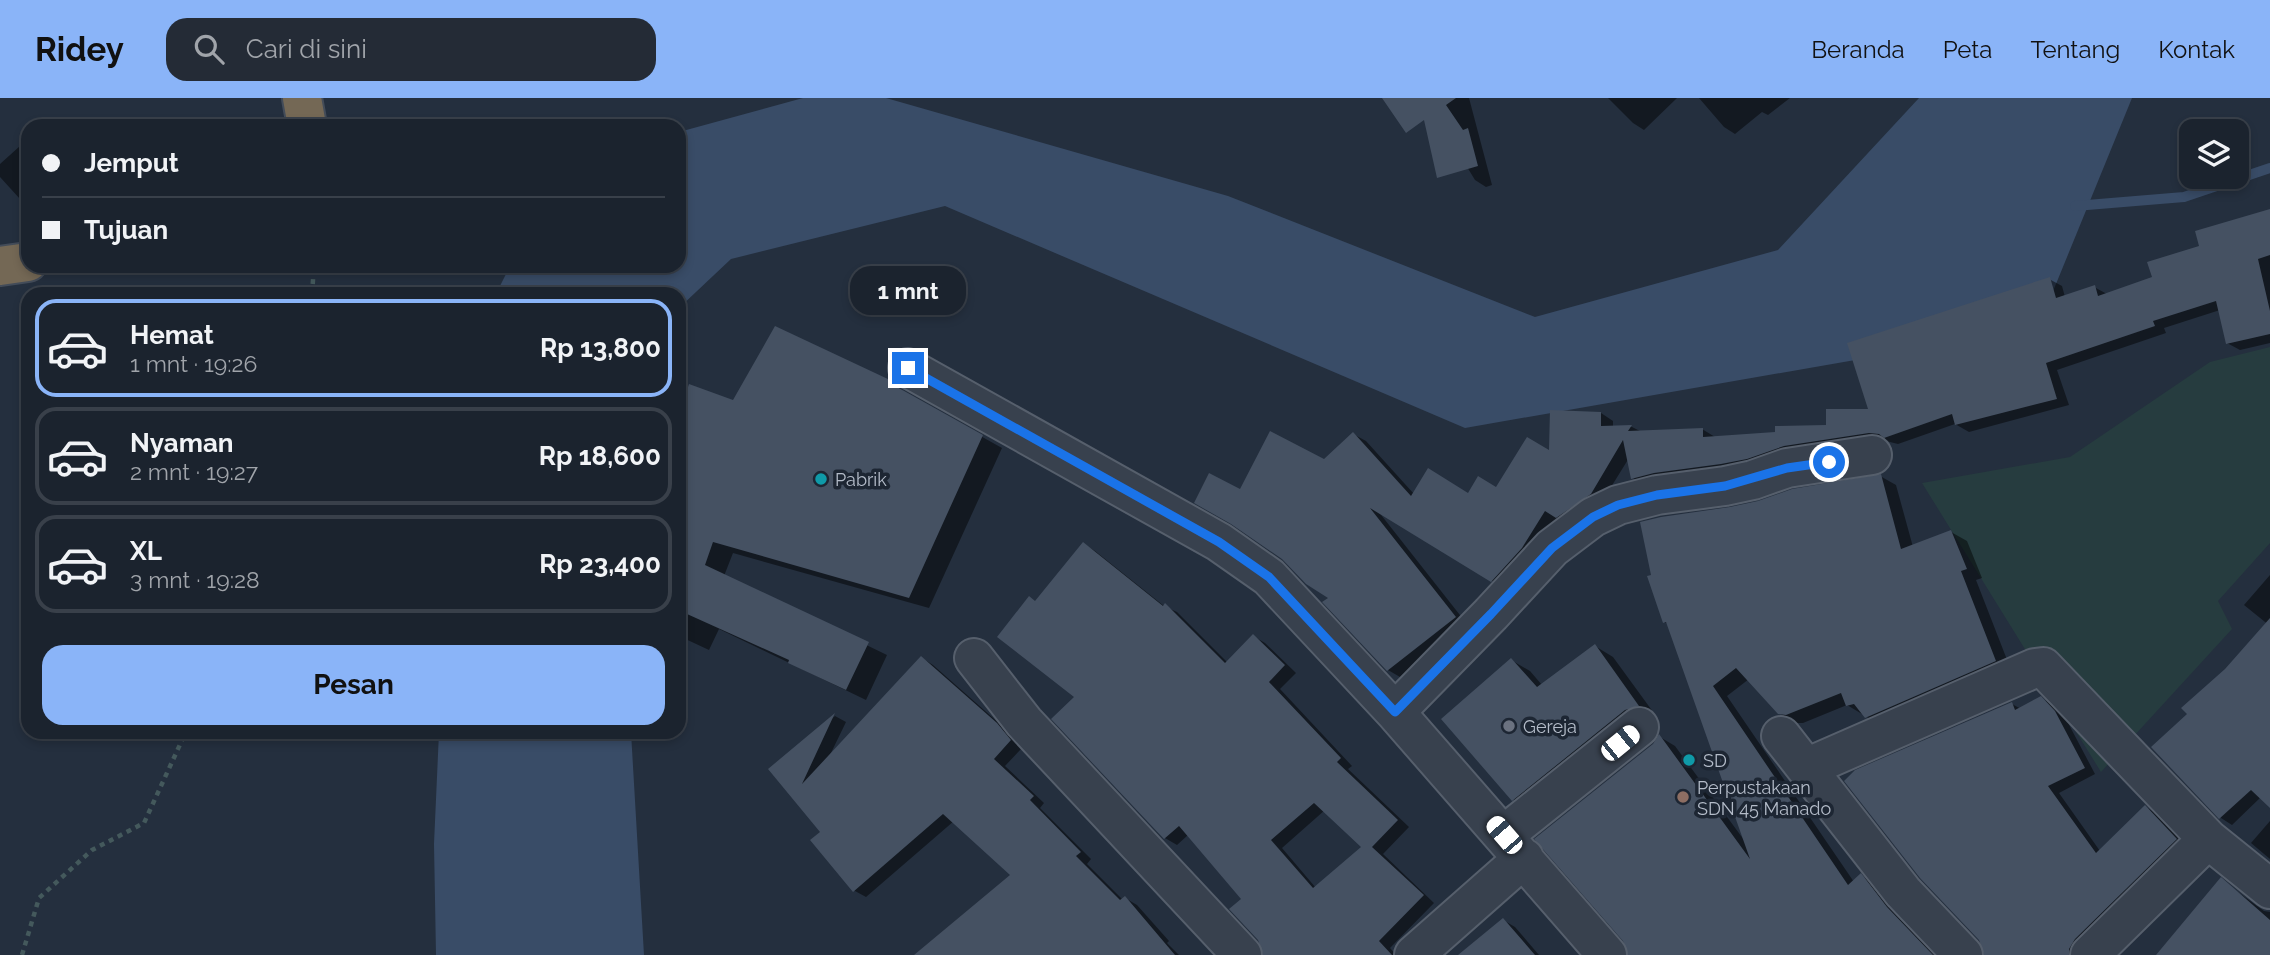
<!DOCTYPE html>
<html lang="id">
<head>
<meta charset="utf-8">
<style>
  body { margin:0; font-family:Raleway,sans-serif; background:#242b36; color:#f1f3f6; height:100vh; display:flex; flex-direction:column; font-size:26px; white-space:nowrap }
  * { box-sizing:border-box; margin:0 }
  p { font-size:23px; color:#a0a4aa }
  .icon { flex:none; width:38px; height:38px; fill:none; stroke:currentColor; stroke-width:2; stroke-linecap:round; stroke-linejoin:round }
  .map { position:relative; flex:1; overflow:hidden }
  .sheet { position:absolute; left:21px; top:189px; width:665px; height:452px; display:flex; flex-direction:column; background:#1b232e; border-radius:21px; box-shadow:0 4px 10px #0003,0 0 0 2px #39404a }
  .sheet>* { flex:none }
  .hud { position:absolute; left:21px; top:21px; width:665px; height:154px; border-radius:21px; box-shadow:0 4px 10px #0003,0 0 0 2px #39404a; display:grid; align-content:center; height:154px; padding:0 21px; background:#1b232e }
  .tools { position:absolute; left:2179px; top:21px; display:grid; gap:14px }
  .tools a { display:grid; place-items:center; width:70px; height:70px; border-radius:14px; background:#1b232e; box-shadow:0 4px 10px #0003,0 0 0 2px #39404a; font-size:35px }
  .end { position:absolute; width:32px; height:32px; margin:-16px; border:9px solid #1a73e8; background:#fff; box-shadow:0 0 0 4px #fff }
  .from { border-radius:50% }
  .bubble { position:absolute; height:49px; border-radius:21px; background:#1b232e; box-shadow:0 4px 10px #0003,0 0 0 2px #39404a; font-size:23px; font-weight:700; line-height:49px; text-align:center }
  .car { position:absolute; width:21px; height:42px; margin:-21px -10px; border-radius:9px; box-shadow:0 0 5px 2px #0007; background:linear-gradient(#fff 24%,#345 0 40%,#fff 0 76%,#345 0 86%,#fff 0) }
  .hud b { display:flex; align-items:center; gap:24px; height:66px; font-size:26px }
  .hud b+b { border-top:2px solid #39404a }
  .hud i { width:18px; height:18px; background:#f1f3f6 }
  ul { padding:12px 0 0; list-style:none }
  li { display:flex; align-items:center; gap:21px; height:98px; margin:0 14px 10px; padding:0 7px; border:4px solid #39404a; border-radius:21px }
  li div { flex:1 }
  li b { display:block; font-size:26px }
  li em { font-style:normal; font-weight:700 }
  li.on { border-color:#8ab4f8 }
  li>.icon { width:63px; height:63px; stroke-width:1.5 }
  .cta { display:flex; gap:14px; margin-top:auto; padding:14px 21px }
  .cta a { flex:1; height:80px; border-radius:21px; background:#8ab4f8; color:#111; font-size:28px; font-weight:700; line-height:80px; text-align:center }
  header { display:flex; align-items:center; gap:42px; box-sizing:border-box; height:98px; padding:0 35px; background:#8ab4f8; color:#111 }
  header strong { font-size:33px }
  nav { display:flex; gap:38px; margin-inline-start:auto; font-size:24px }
  .search { width:490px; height:63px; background:#242b36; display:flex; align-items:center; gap:18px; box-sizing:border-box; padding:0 24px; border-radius:21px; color:#a0a4aa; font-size:26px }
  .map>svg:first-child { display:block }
  .green { fill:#263c3f }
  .water { fill:#394c67 }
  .shadow { fill:#0007; fill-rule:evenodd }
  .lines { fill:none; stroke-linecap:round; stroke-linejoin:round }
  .stream { stroke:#394c67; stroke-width:10 }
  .building { fill:#455162; fill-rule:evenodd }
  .minor-casing { stroke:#565f6c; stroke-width:42 }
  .highway-casing { stroke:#434c59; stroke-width:42 }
  .path { stroke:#44595c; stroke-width:4.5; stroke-dasharray:5 5; stroke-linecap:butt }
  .minor { stroke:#38414e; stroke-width:38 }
  .highway { stroke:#746855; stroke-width:38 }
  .route { stroke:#1a73e8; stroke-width:9 }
  .culture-dot { fill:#0f9aa8; stroke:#1d2633; stroke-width:2.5 }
  .worship-dot { fill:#6b7280; stroke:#1d2633; stroke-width:2.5 }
  .education-dot { fill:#8d6e63; stroke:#1d2633; stroke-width:2.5 }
  .labels { text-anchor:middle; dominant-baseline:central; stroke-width:7; stroke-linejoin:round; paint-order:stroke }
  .poi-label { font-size:18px; fill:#b4bcc9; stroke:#1d2633; text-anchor:start }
</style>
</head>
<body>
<header>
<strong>Ridey</strong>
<div class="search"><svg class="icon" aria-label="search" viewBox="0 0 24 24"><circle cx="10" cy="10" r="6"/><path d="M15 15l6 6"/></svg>Cari di sini</div>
<nav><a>Beranda</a><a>Peta</a><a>Tentang</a><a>Kontak</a></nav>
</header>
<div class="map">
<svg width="2270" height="857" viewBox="0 0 2270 857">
  <rect width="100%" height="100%" fill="#242f3e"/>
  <path class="green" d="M 2270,249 L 2270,445 L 2218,503 L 2232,531 L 2101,674 L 1922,385 L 2070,359 L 2210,264 Z"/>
  <path class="water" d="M 803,0 L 886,0 L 1228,98 L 1535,219 L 1778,152 L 1919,0 L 2132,0 L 2038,230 L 1465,330 L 945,108 L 731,161 L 679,210 L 679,196 L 496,196 L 510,168 L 679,168 L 679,34 Z
    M 439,634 L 631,634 L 644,857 L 436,857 L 434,746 Z"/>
  <path class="shadow" d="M 1425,0 L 1469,0 L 1492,87 L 1486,89 L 1475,82 Z
    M 1608,0 L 1677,0 L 1644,32 L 1633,25 Z
    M 1699,0 L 1790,0 L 1768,17 L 1762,14 L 1735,36 L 1724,29 Z
    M 20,48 L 28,53 L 28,105 L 20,101 L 0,79 L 0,66 Z
    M 2270,112 L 2270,245 L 2240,252 L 2227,245 L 2220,212 L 2164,230 L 2166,235 L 2057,272 L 2069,307 L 1969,334 L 1955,326 L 1898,346 L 1882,342 L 1797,355 L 1645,387 L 1633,380 L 1629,360 L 1603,402 L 1570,425 L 1558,419 L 1534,457 L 1504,490 L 1378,413 L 1467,526 L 1400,579 L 1388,572 L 1331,500 L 1241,393 L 1324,363 L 1353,336 L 1366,343 L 1414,396 L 1469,397 L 1497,391 L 1551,355 L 1601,315 L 1613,323 L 1613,329 L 1632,329 L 1642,334 L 1702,331 L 1715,339 L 1777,336 L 1827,329 L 1871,312 L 2049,181 L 2062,188 L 2065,199 L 2094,189 L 2107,196 L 2155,180 L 2202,149 Z
    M 889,283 L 916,302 L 1002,350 L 929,510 L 733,455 L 724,478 L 887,557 L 866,602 L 719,531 L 709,552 L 679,538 L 679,323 L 734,304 Z
    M 1880,378 L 1896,387 L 1913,449 L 1951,434 L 1967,443 L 1982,480 L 1976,482 L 2011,572 L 1882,628 L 1847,607 L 1803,625 L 1796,625 L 1779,615 L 1749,581 L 1727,598 L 1854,784 L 1861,778 L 1877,787 L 1938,857 L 1630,857 L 1654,647 L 1660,639 L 1675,648 L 1744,742 L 1669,526 L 1664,524 L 1730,411 Z
    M 1084,446 L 1095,453 L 1164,508 L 1177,514 L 1228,565 L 1253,538 L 1265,545 L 1296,575 L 1280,591 L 1352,668 L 1348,671 L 1409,729 L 1383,756 L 1434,805 L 1390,850 L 1396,857 L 1268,857 L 1243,801 L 1188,737 L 1177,747 L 1165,740 L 1077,599 L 1036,504 ZM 1325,712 L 1363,749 L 1316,790 L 1282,750 Z
    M 2270,477 L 2270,528 L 2244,507 Z
    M 1595,548 L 1613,559 L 1656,618 L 1644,622 L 1531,712 L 1513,701 L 1511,562 L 1530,573 L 1542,587 Z
    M 2270,549 L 2270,707 L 2261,699 L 2232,727 L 2221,720 L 2153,649 Z
    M 922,560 L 933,567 L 1009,634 L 1022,650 L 1005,668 L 1044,705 L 1040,710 L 1091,761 L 1087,766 L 1123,802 L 1125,800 L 1137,807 L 1169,843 L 1167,845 L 1179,857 L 917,857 L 1013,777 L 954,723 L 866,799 L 855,793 L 813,742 L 823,734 L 771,672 L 835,618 L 846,624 L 830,657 Z
    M 2041,600 L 2053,607 L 2066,621 L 2095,676 L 2059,695 L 2100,753 L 2146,709 L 2157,716 L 2188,748 L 2081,857 L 1986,857 L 2012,606 L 2021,611 Z
    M 2270,723 L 2270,761 L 2251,745 Z
    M 2221,782 L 2264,813 L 2270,814 L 2270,857 Z
    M 1503,822 L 1515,829 L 1539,857 L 1472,857 Z"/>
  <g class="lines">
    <path class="stream" d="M 2075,108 L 2184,99 L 2270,70"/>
  </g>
  <path class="building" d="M 1382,0 L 1456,0 L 1446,7 L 1463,32 L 1468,30 L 1478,68 L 1437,80 L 1424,22 L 1406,35 Z
    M 2270,111 L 2270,157 L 2258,161 L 2270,213 L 2270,236 L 2226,246 L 2216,203 L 2153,223 L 2155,228 L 2046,265 L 2057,301 L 1955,327 L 1952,316 L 1884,340 L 1879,336 L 1869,335 L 1784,348 L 1747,361 L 1721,366 L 1654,375 L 1631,381 L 1623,342 L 1591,396 L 1556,420 L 1545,413 L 1522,450 L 1491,484 L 1370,410 L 1456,519 L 1387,573 L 1322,504 L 1328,500 L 1306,486 L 1282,461 L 1231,426 L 1194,405 L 1209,375 L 1240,391 L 1270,333 L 1324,361 L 1353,334 L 1411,398 L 1428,370 L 1468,395 L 1478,378 L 1496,389 L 1527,339 L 1549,352 L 1550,312 L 1601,314 L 1601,328 L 1632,327 L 1628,333 L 1703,330 L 1703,339 L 1775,334 L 1775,328 L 1826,327 L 1826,311 L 1868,311 L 1847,245 L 2050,179 L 2056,200 L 2095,187 L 2098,198 L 2152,179 L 2147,164 L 2199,148 L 2195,133 Z
    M 775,228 L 890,282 L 897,289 L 983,337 L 909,500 L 713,444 L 705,467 L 869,544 L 846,592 L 788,565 L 789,562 L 687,516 L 682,528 L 679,527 L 679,317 L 689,286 L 733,302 Z
    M 1881,376 L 1901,451 L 1951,432 L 1967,471 L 1961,473 L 1996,563 L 1865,620 L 1854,606 L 1846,608 L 1841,595 L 1786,617 L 1778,616 L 1736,570 L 1713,588 L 1848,787 L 1861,775 L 1887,809 L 1933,857 L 1628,857 L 1623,843 L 1534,741 L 1653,646 L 1659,636 L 1750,761 L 1666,524 L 1663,525 L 1647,478 L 1651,477 L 1640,424 L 1661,419 L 1730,409 L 1758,403 L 1792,391 Z
    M 1083,444 L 1163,508 L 1165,505 L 1225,565 L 1253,536 L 1285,567 L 1269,584 L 1341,660 L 1337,664 L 1398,722 L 1372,749 L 1424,797 L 1379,843 L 1392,857 L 1263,857 L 1258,842 L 1229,811 L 1241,801 L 1179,728 L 1164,741 L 1051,621 L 1074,599 L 997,539 L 1029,498 L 1035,503 ZM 1314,705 L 1361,749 L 1313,790 L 1271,742 Z
    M 2270,520 L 2270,710 L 2251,692 L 2219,721 L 2151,649 L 2187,616 L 2181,610 L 2225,571 Z
    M 1595,546 L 1639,608 L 1625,612 L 1512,703 L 1441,621 L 1511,560 L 1537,589 Z
    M 921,558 L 997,625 L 1011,642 L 994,661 L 1034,698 L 1030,702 L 1081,754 L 1076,758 L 1120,802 L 1125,798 L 1175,857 L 914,857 L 1010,777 L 943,716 L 853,794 L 810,742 L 820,734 L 768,671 L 835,615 L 802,686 Z
    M 2041,598 L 2055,613 L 2085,670 L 2048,688 L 2096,755 L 2145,707 L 2177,741 L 2075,841 L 2069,851 L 2069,857 L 1984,857 L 1979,842 L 1920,780 L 1844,683 L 1855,672 L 2012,604 L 2015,612 Z
    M 2221,779 L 2270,822 L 2270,857 L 2156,857 Z
    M 1503,820 L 1535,857 L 1458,857 Z"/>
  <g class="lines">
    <defs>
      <path id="minor" d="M 908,270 L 1219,444 L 1269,479 L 1395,614 L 1607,857
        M 974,560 L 1024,624 L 1242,857
        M 1395,614 L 1491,516 L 1552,450 L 1593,419 L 1618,407 L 1657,397 L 1725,388 L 1753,382 L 1787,370 L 1872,357
        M 1781,638 L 1903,794 L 1963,857
        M 1806,670 L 2035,570 L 2043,569 L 2208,741
        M 1504,737 L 1639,629
        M 1414,857 L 1524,760
        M 2090,857 L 2208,741 L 2270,791"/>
      <path id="highway" d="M 302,0 L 307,28
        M 0,168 L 28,164"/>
    </defs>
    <use href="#minor" class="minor-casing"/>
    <use href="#highway" class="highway-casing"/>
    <path class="path" d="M 312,196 L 314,168
      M 22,857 L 39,800 L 92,752 L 144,725 L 183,640 L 182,634"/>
    <use href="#minor" class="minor"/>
    <use href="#highway" class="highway"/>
  </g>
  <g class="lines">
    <path class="route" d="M 908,270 L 1219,444 L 1269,479 L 1395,614 L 1491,516 L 1552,450 L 1593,419 L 1618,407 L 1657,397 L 1725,388 L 1787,370 L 1829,364"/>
  </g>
  <g class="culture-dot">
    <circle cx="821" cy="381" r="7"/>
    <circle cx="1689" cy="662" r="7"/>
  </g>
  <circle class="worship-dot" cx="1509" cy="628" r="7"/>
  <circle class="education-dot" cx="1683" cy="699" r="7"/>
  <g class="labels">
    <g class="poi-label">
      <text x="835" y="381">Pabrik</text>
      <text x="1523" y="628">Gereja</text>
      <text x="1703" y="662">SD</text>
      <text x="1697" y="689">Perpustakaan<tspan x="1697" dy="21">SDN 45 Manado</tspan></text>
    </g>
  </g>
</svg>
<div class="tools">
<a><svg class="icon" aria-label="layers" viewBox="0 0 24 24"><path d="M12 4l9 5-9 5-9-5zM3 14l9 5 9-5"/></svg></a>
</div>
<i class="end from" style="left:1829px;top:364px"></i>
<i class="end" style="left:908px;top:270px"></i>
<div class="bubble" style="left:850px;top:168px;width:116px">1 mnt</div>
<i class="car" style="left:1620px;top:645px;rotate:51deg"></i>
<i class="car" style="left:1504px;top:737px;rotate:319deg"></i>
<div class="hud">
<b><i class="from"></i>Jemput</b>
<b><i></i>Tujuan</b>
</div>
<section class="sheet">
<ul>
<li class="on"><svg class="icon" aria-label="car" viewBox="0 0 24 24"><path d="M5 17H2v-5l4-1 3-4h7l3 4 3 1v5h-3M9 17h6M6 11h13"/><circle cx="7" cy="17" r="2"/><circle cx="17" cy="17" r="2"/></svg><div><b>Hemat</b><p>1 mnt · 19:26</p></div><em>Rp 13,800</em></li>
<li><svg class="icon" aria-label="car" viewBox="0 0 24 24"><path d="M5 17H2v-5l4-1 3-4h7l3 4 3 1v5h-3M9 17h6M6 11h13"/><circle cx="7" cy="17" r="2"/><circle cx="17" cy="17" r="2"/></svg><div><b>Nyaman</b><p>2 mnt · 19:27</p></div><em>Rp 18,600</em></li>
<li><svg class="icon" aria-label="car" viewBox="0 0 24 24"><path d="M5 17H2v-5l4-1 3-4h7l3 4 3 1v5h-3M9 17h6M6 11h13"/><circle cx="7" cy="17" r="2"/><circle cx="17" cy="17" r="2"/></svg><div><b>XL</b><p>3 mnt · 19:28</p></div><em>Rp 23,400</em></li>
</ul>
<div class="cta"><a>Pesan</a></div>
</section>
</div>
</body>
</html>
